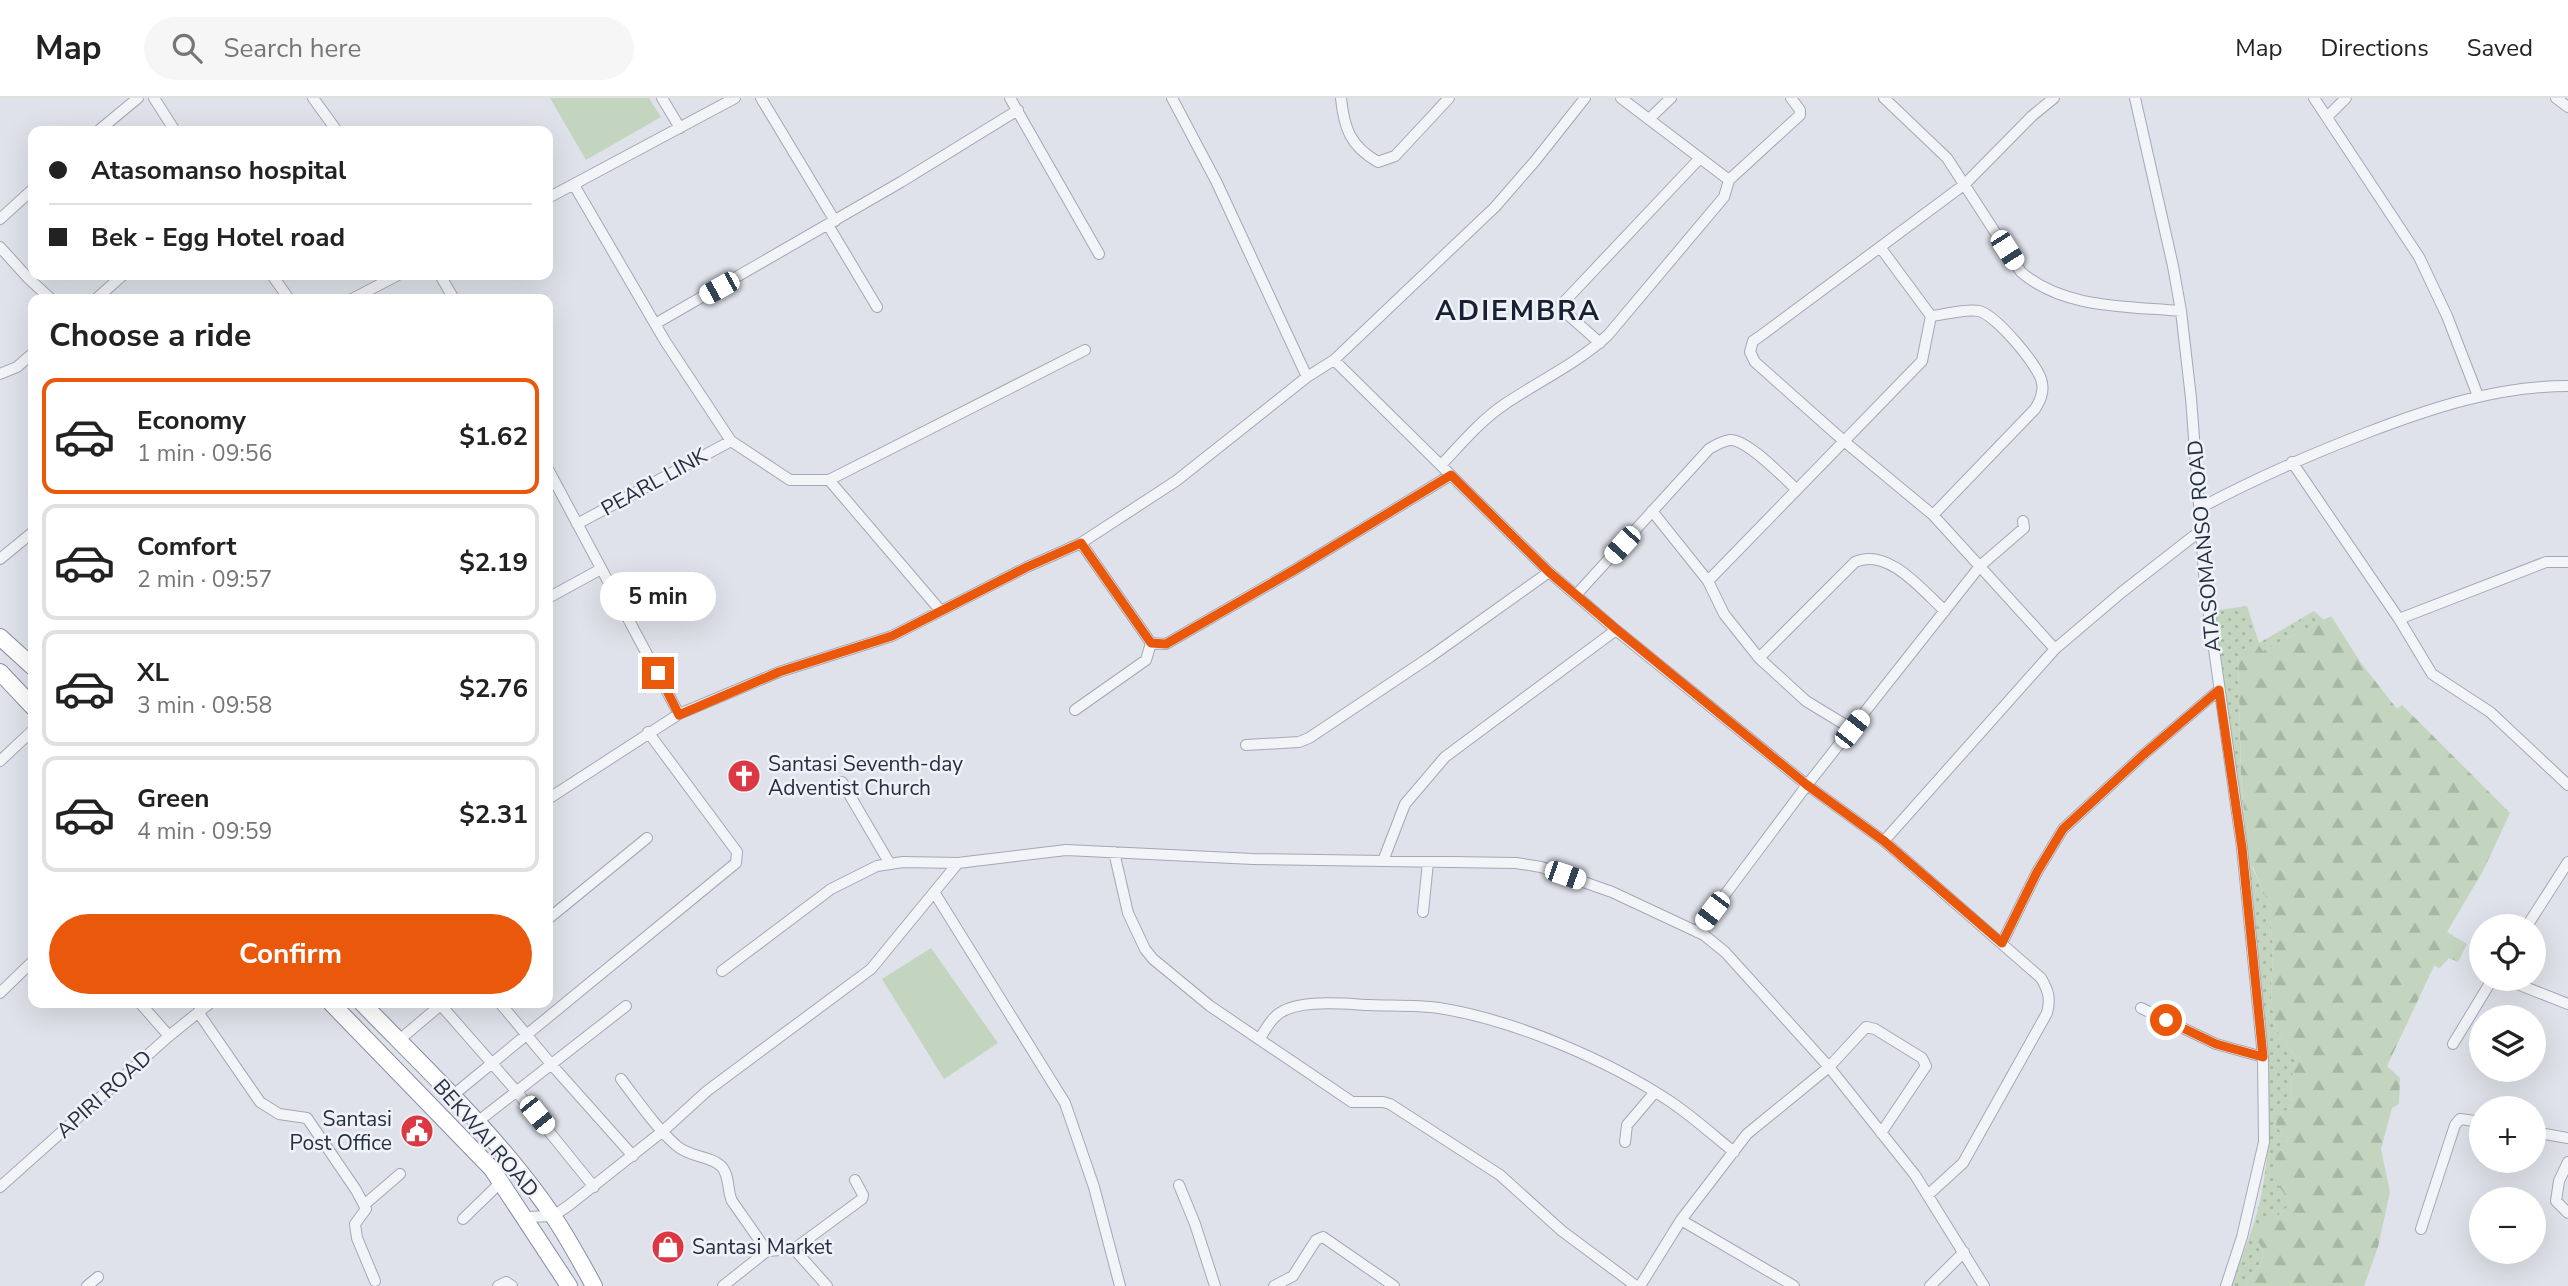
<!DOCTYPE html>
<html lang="en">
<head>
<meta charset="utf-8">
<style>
  body { margin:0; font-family:"Nunito Sans",sans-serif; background:#f6f6f6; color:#222; height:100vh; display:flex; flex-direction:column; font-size:26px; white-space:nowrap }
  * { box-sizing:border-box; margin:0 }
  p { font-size:23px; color:#767676 }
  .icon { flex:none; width:38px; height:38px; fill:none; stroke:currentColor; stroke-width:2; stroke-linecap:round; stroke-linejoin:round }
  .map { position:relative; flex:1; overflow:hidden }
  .side { position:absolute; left:28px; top:196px; width:525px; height:714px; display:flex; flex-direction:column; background:#fff; border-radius:14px; box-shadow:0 7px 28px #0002 }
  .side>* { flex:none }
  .guide { position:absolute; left:28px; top:28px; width:525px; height:154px; border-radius:14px; box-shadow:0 7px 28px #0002; display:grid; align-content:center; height:154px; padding:0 21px; background:#fff }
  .fabs { position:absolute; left:2469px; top:816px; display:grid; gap:14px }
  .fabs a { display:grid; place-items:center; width:77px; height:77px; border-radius:50%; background:#fff; box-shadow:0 7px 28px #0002; font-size:35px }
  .end { position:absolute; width:32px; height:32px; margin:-16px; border:9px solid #ea580c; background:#fff; box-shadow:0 0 0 4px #fff }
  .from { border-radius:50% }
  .bubble { position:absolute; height:49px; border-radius:24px; background:#fff; box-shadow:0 7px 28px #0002; font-size:23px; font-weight:700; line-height:49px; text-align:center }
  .car { position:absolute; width:21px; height:42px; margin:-21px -10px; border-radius:9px; box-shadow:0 0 5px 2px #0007; background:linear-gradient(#fff 24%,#345 0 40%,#fff 0 76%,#345 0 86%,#fff 0) }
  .guide b { display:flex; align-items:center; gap:24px; height:66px; font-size:26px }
  .guide b+b { border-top:2px solid #e0e0e0 }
  .guide i { width:18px; height:18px; background:#222 }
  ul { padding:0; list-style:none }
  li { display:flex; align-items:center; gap:21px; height:116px; margin:0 14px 10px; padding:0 7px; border:4px solid #e0e0e0; border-radius:14px }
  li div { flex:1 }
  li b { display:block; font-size:26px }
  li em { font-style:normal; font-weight:700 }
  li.active { border-color:#ea580c }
  li>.icon { width:63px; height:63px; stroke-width:1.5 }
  h2 { padding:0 21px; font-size:32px; line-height:84px }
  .primary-button { display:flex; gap:14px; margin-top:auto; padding:14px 21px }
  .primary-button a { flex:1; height:80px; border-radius:42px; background:#ea580c; color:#fff; font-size:28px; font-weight:700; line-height:80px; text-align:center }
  header { display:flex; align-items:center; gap:42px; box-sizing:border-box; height:98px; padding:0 35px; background:#fff; border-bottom:2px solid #e0e0e0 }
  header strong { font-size:33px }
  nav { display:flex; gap:38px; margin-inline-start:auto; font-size:24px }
  .search { width:490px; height:63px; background:#f6f6f6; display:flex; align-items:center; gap:18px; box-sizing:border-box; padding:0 24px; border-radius:38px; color:#767676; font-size:26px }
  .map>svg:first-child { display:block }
  .grass { fill:url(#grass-dots) }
  .forest { fill:url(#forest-firs) }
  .green { fill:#c3d5bf }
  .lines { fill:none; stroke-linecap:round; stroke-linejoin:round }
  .minor-casing { stroke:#a4a8b5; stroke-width:12 }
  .highway-casing { stroke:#858ea2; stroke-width:18 }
  .minor { stroke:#f2f4f8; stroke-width:10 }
  .highway { stroke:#fff; stroke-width:16 }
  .route { stroke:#ea580c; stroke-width:9 }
  .labels { text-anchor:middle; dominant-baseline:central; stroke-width:5; stroke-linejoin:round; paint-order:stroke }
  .street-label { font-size:21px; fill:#262e43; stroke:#eff2f7 }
  .poi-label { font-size:21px; fill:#262e43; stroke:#eff2f7; text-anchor:start }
  .district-label { font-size:28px; font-weight:bold; letter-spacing:2px; fill:#192033; stroke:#eff2f7 }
</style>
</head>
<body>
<header>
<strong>Map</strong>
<div class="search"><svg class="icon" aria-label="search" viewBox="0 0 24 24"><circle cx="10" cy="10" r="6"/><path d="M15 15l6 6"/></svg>Search here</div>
<nav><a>Map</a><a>Directions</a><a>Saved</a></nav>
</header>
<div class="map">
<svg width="2568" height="1188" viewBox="0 0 2568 1188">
  <defs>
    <pattern id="grass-dots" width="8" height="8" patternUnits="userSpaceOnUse" patternTransform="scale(1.75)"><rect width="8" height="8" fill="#c3d5bf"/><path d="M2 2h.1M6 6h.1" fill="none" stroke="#a7b7a5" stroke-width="1.8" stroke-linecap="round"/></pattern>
    <pattern id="forest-firs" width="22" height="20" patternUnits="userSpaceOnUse" patternTransform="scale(1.75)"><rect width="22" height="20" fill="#c3d5bf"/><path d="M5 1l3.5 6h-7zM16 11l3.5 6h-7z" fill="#a7b7a5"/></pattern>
  </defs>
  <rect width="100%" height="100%" fill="#dfe2ea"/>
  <path class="grass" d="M 2247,508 L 2259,545 L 2314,513 L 2324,522 L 2263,553 L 2238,555 L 2241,675 L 2247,766 L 2252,769 L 2268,803 L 2273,847 L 2271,899 L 2275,930 L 2296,959 L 2290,990 L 2292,1009 L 2278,1017 L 2276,1027 L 2288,1045 L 2291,1105 L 2279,1117 L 2263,1150 L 2261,1165 L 2245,1188 L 2230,1188 C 2243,1158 2256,1125 2262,1093 C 2274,1033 2268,963 2263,902 C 2252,772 2230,643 2212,513 Z"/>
  <path class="forest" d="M 2331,518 L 2361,565 L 2397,611 L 2402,607 L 2510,715 L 2483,773 L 2447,834 L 2467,846 L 2458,864 L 2449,860 L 2440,870 L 2434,868 L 2387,968 L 2400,980 L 2399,1006 L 2392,1010 L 2381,1051 L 2390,1094 L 2378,1149 L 2364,1188 L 2245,1188 L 2261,1165 L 2263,1151 L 2255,1139 L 2258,1128 L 2268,1117 L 2279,1117 L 2291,1105 L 2278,1087 L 2275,1058 L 2288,1045 L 2276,1027 L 2278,1017 L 2292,1009 L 2290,990 L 2296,959 L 2275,930 L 2271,899 L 2273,847 L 2268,804 L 2253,769 L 2248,767 L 2241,675 L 2238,554 L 2258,546 L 2263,553 Z"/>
  <path class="green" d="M 550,0 L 649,0 L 661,19 L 586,62 Z
    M 931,850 L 998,945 L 944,981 L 882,881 Z"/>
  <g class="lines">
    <defs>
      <path id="minor" d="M 154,0 L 175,33
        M 313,0 L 337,33
        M 662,0 L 680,30
        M 761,0 L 835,123
        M 1010,0 L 1099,156
        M 1172,0 L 1216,83 L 1307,279
        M 1341,0 C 1344,30 1350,48 1378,64 L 1395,58 L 1449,0
        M 1621,0 L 1729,82
        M 1884,0 L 1947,60 L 2021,174 C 2064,211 2127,208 2181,213
        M 2054,0 L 2032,18 L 1965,86 L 1759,239 L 1753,243 L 1750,254 L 1755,264 L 1845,344 L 1933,417 L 2055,551
        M 2135,0 L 2173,168 L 2181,213 L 2191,300 L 2205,487 L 2242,750 L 2263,959 L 2264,1044 L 2242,1139 L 2226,1188
        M 2314,0 L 2419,159 L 2447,218 L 2478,298
        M 2556,0 L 2568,9
        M 2327,19 L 2346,0
        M 1649,21 L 1671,0
        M 98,33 L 138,0
        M 574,87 L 665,243 L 731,343 L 790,382 L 829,382 L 940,512
        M 548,100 L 735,0
        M 0,121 L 33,91
        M 828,127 L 877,209
        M 0,149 L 28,180 L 51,201
        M 272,177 L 289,201
        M 440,177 L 454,201
        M 96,201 L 123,177
        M 352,201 L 398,177
        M 1931,218 C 1945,217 1965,210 1979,213 C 1996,217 2040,269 2042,285 C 2044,295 2040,303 2035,311 L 1933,417
        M 655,226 L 901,84 L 1018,12
        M 1600,245 L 1565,214 L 1563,205 L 1700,60
        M 1334,262 L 1549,474 L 1616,532 L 1807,687 L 1884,743 L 2055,551 L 2122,494 L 2200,433
        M 0,276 L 17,269 L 33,255
        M 2292,364 L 2399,521 L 2432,576 L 2490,614 L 2568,687
        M 1442,366 C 1462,345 1481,322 1505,306 C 1539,283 1578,265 1608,237 L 1724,99 L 1729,82 L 1800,17 L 1800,12 L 1791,0
        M 548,371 L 679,616
        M 829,382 L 1085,252
        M 2200,410 C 2254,381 2309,357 2366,335 C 2431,310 2497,288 2568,288
        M 1652,413 L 1708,483 L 1724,516 L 1759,560 L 1806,603 L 1852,631
        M 577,426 L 731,343
        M 1081,445 L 1151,545
        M 0,461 L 33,434
        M 1708,483 L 1922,263 L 1931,218 L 1880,149
        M 1576,497 L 1709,351 C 1716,347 1722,343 1730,342 C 1747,341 1783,379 1796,391
        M 548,500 L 601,471
        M 2399,521 L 2546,464 L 2568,464
        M 1759,560 L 1855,464 C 1888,449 1922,492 1945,513
        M 1075,612 L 1146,562 L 1151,545 L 1166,546 L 1296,471 L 1451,377
        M 1246,647 L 1299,644 L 1309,640 L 1430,559 L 1549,474
        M 0,663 L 33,632
        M 842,684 L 890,766
        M 548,701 L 679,616 L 779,574 L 892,538 L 1027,469 L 1081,445 L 1176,383 L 1307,279 L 1334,262 L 1495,109 L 1535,63 L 1585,0
        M 1884,743 L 2041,880 C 2048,892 2051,900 2047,915 L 1963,1065 L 1929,1096
        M 1114,754 L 1128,815 L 1145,851 L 1153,861 L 1210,908 L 1352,1004 L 1383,1004 L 1390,1006 L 1500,1077 L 1562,1133 L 1636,1188
        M 1383,763 L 1405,706 L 1445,659 L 1616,532
        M 934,794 L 1065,1005 L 1094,1089 L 1120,1188
        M 1423,814 L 1428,764
        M 548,821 L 647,740
        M 2527,828 L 2568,764
        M 1697,834 L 1807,687 L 1980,468 L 2024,430 L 2023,423
        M 2002,845 L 2037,774 L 2063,731 L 2143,657 L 2219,592
        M 722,873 L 831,791 L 877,768 L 903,764 L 958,765
        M 2502,880 L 2568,906
        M 0,895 L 33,863
        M 140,905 L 169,938
        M 439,905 L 517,994 L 594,1089
        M 500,905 L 551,966 L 633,1058
        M 2141,910 L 2216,946 L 2263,959
        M 198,914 L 260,1004 L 279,1016 L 307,1020 L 356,1092 L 366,1111 L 355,1126 L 357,1140 L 375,1183
        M 1260,940 C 1265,933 1269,924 1276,918 C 1295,900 1345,906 1369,907 C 1392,908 1416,907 1439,910 C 1514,922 1608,962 1671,1004 C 1693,1019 1713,1037 1734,1054
        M 398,943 L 443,905
        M 2453,946 L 2493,880
        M 621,981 C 638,1003 656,1030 677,1048 C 691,1060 709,1057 721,1068 C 730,1077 727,1093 732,1103 L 767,1153
        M 452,998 L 736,765 L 737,754 L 648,634
        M 476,1025 L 626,908
        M 2534,1034 L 2568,1040
        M 1625,1044 L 1627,1027 L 1655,994
        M 2568,1064 L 2559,1083 L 2556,1103 L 2568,1115
        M 1179,1087 L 1195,1126 L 1215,1188
        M 0,1089 L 169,938 L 210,905
        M 364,1107 L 400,1076
        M 526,1119 L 553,1118 L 568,1108 L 663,1033 L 707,993 L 871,871 L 958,765 L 1066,752 L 1253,761 L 1516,765 L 1541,769 L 1612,794 L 1704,837 L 1725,854 L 1829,969 L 1915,1077 L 1984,1188
        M 463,1121 L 501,1084
        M 1681,1122 L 1794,1188
        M 2421,1131 L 2455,1027 L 2460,1021 L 2482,1024
        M 794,1151 L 827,1188
        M 767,1153 L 794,1151 L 862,1101 L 863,1097 L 855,1082
        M 87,1188 L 98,1179
        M 498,1188 L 506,1184 L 512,1188
        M 723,1188 L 767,1153
        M 1274,1188 L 1293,1178 L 1316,1142 L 1323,1139 L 1394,1188
        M 1640,1188 L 1681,1122 L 1747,1036 L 1829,969 L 1866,929 L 1875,931 L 1922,960 L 1926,968 L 1881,1035
        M 1930,1188 L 1964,1154"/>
      <path id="highway" d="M 0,539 L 33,569
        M 0,574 L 33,609
        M 331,905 L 492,1071 L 569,1188
        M 362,905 C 428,973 499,1039 553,1118 C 568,1140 581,1164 594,1188"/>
    </defs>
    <use href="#minor" class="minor-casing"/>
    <use href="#highway" class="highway-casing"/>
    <use href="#minor" class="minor"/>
    <use href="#highway" class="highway"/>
  </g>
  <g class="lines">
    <path class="route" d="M 658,575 L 679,617 L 779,574 L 892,538 L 1027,469 L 1081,445 L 1151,545 L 1166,546 L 1296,471 L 1451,377 L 1549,474 L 1616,531 L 1807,687 L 1884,743 L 2002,845 L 2037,774 L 2063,731 L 2143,657 L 2219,592 L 2242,750 L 2263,959 L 2216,946 L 2166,922"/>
  </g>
  <defs>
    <symbol id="church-disc" viewBox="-11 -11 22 22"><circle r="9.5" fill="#db3843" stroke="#eff2f7"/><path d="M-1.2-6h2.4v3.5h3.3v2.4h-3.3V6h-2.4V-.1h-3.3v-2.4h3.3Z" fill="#fff"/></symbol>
    <symbol id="civic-disc" viewBox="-11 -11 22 22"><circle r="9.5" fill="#db3843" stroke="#eff2f7"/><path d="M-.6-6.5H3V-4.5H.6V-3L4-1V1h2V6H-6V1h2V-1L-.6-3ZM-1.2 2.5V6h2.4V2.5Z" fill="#fff"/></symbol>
    <symbol id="shop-disc" viewBox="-11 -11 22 22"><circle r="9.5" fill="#db3843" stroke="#eff2f7"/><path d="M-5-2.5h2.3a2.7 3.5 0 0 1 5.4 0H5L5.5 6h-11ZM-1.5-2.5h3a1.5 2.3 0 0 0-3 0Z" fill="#fff"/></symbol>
  </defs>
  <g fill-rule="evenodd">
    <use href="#church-disc" x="725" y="659" width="38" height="38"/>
    <use href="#civic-disc" x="398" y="1014" width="38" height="38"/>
    <use href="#shop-disc" x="649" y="1130" width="38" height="38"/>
  </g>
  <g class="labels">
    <g class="street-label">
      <text transform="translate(654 384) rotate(-29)">PEARL LINK</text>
      <text transform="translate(2204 448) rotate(-95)">ATASOMANSO ROAD</text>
      <text transform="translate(104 996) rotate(-42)">APIRI ROAD</text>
      <text transform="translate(486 1040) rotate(49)">BEKWAI ROAD</text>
    </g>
    <g class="poi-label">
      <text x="768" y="666">Santasi Seventh-day<tspan x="768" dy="24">Adventist Church</tspan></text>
      <text x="392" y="1021" text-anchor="end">Santasi<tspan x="392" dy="24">Post Office</tspan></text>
      <text x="692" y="1149">Santasi Market</text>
    </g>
    <g class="district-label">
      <text x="1518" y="213">ADIEMBRA</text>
    </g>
  </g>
</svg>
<div class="fabs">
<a><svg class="icon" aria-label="locate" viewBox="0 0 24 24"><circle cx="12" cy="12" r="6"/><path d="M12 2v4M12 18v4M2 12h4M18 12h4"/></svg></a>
<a><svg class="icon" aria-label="layers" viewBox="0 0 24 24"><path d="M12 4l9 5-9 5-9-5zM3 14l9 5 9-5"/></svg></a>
<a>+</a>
<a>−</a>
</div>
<i class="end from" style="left:2166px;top:922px"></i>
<i class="end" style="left:658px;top:575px"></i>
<div class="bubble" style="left:600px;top:474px;width:116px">5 min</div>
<i class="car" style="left:2007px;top:152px;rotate:147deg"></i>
<i class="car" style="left:719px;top:190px;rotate:241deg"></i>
<i class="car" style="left:1622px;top:447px;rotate:222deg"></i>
<i class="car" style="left:1852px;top:631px;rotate:38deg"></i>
<i class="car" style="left:1565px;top:777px;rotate:109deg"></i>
<i class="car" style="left:1712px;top:813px;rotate:217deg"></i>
<i class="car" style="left:537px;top:1017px;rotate:141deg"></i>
<div class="guide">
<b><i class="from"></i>Atasomanso hospital</b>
<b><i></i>Bek - Egg Hotel road</b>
</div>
<section class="side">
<h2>Choose a ride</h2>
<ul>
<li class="active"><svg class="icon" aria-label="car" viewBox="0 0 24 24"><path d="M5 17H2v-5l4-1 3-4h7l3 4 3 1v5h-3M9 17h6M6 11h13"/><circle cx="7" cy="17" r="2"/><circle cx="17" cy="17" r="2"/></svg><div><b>Economy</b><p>1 min · 09:56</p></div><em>$1.62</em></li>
<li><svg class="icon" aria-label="car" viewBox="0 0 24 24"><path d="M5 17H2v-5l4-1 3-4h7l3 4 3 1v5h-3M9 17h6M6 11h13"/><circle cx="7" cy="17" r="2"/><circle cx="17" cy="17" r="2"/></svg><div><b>Comfort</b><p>2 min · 09:57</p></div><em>$2.19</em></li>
<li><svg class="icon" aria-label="car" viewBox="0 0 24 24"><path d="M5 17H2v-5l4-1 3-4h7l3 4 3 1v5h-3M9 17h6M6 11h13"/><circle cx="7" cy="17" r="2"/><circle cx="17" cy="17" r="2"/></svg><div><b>XL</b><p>3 min · 09:58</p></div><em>$2.76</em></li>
<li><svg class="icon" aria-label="car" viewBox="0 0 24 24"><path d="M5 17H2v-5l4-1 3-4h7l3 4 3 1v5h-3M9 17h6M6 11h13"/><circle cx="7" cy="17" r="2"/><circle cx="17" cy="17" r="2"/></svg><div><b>Green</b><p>4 min · 09:59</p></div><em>$2.31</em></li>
</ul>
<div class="primary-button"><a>Confirm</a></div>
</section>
</div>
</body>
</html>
